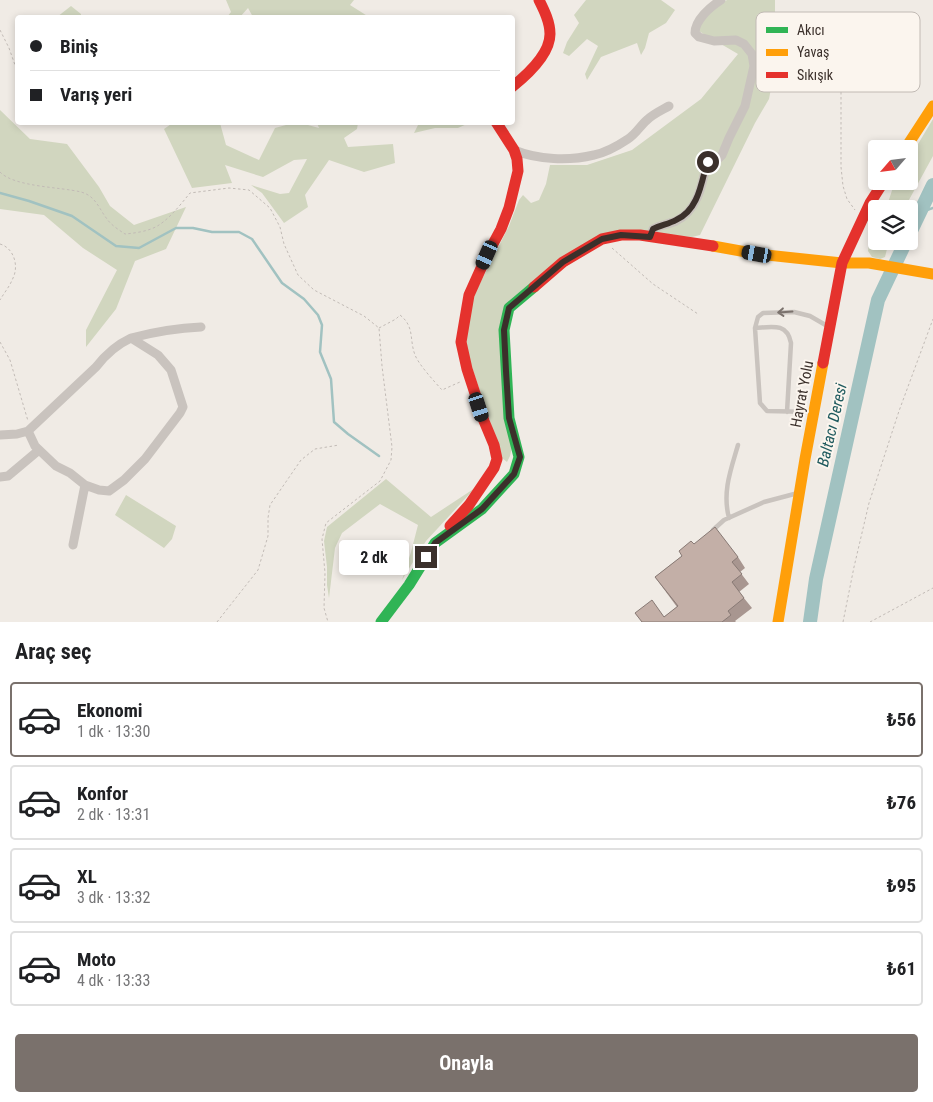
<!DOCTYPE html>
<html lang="tr">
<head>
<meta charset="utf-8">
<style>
  body { margin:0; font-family:"Roboto Condensed",sans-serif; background:#f2f2f2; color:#202124; height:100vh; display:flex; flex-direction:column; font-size:19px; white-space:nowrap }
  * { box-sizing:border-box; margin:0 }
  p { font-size:16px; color:#757577 }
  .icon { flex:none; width:28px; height:28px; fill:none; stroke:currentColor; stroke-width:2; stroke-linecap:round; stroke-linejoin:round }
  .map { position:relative; height:622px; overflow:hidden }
  .panel { display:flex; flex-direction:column; background:#fff; flex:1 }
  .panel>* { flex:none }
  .top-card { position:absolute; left:15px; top:15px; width:500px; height:110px; border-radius:5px; box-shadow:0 2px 8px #0003; display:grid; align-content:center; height:110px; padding:0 15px; background:#fff }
  .needle { width:32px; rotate:242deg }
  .fabs { position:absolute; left:868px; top:140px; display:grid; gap:10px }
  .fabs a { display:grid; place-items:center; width:50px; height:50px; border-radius:5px; background:#fff; box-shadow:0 2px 8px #0003; font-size:25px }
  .end { position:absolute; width:22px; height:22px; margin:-11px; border:6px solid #3b302b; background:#fff; box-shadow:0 0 0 2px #fff }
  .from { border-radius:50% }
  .bubble { position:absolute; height:35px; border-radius:5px; background:#fff; box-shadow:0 2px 8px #0003; font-size:16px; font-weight:700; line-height:35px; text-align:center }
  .car { position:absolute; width:15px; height:30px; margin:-15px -8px; border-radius:6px; box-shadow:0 0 4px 1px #0007; background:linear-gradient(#222 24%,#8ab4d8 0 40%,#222 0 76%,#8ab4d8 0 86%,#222 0) }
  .top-card b { display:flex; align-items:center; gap:18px; height:48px; font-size:19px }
  .top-card b+b { border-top:1px solid #e0e0e0 }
  .top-card i { width:12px; height:12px; background:#202124 }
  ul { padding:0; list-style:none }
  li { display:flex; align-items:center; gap:15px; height:75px; margin:0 10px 8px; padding:0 5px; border:2px solid #e0e0e0; border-radius:5px }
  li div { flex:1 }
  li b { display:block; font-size:19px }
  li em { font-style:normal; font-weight:700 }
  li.selected { border-color:#7a716c }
  li>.icon { width:45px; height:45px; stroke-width:1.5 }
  h2 { padding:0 15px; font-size:22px; line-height:60px }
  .cta { display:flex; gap:10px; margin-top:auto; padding:10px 15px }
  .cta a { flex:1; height:58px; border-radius:5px; background:#7a716c; color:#fff; font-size:20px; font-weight:700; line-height:58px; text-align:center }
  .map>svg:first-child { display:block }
  .green { fill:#d1d6bf }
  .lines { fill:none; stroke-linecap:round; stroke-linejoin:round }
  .stream { stroke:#a1c2c1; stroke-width:2.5 }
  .river { stroke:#a1c2c1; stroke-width:14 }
  .path { stroke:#c2bbb6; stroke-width:1; stroke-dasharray:2.5 2.5; stroke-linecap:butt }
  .lane { stroke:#c9c3be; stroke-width:4.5 }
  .street { stroke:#c9c3be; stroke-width:9 }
  .fast { stroke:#30b455; stroke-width:11 }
  .slow { stroke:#ff9f0a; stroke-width:11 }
  .jam { stroke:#e5322d; stroke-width:11 }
  .wall { fill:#a89690 }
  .building { fill:#c3afa7; stroke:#887a75 }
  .oneway { stroke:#7b726d }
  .route { stroke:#3b302b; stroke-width:6 }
  .labels { text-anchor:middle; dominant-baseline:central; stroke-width:4; stroke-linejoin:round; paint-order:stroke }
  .street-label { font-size:15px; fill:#3b302b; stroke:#fbf5ee }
  .water-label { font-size:16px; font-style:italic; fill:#1f5a5e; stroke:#fbf5ee }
  .key { fill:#fbf5ee; stroke:#c1bab4; stroke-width:1 }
  .key-label { font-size:14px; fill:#3b302b }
</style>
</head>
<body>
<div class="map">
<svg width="933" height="622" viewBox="0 0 933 622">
  <rect width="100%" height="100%" fill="#f0ebe5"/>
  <path class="green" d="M 226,0 L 354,0 L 350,5 L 369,17 L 253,17 L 248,8 L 240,17 L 227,17 L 231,12 Z
    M 586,0 L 661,0 L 675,10 L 666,23 L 649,33 L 645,48 L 641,55 L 637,43 L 601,57 L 587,80 L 585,74 L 598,46 L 587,39 L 569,56 L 563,53 L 567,42 L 579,23 L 574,15 Z
    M 727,0 L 775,0 L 775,20 L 778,38 L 787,69 L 778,71 L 773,78 L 769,99 L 755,123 L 700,235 L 692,237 L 622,231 L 508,303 L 512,447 L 510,456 L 507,462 L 502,458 L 464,343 L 471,301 L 509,226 L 519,200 L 523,195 L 531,203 L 539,200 L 546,184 L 550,165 L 587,165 L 632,150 L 701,99 L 738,54 L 697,30 C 703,17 714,8 727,0 Z
    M 71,6 L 81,14 L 81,17 L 57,17 Z
    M 0,110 L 30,139 L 67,144 L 99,187 L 110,206 L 134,225 L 186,207 L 166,249 L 135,261 L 116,309 L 86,347 L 86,330 L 117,270 L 83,248 L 44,215 L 0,209 Z
    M 933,119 L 933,156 L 904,209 L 886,209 L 895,181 L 909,181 L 909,159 Z
    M 174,122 L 220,123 L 226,145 L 259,160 L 275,128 L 297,122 L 319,128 L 317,123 L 358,123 L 357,129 L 344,138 L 348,147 L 393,144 L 395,163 L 364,172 L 329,160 L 305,195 L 308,207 L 284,223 L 262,193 L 251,185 L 280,194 L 289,193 L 307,159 L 294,160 L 263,177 L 225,165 L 232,183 L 192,188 L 164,129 Z
    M 415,123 L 469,123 L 458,128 L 435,128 L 414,133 L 418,125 Z
    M 876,228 L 876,241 L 889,241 L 885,257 L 880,259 L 872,257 L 868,251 L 869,243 Z
    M 386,479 L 431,517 L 475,488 L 426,541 L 402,580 L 411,552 L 418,525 L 380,504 L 342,533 L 335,548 L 329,598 L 327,585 L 327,567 L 324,541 L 327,527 Z
    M 126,495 L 176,526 L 172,539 L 164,548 L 115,515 Z"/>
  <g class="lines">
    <path class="stream" d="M 0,193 L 29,201 L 72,216 L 116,246 L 139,248 L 176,228 L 193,228 L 212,232 L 239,232 L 252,239 L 282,283 L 304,299 L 318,315 L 322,325 L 320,352 L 331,379 L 334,422 L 348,434 L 379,456
      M 919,213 L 933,208"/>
    <path class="river" d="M 909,235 L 933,185
      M 810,622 L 816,579 L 878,300 L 906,241"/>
    <path class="path" d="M 0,30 L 9,48 L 15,65
      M 841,77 L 841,167 L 843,186 L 847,199 L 855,210
      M 0,172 C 14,187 61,187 81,192 C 96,196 99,209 107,219 C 111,225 119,230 125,234 C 136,233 150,231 159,225 C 171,217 181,204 190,193 L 229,188 L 249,190 L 270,208 L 280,227 L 284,244 L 298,275 L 314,290 L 364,316 L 379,328 L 382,366 L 392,447 L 391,460 L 380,481 L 326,523 L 322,539 L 325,573 L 324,608 L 328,622
      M 0,244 C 14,248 19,266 13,278 C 10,286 4,293 0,300
      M 612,248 L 653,284 L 698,314
      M 379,328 L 396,319 L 400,315 C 415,327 409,339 415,355 C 419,365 434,381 442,390 L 460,382
      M 0,342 L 10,360 L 28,421
      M 217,622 L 258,570 L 268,536 L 268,518 L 270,505 L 301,460 L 315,449 L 339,445
      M 843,622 L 854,567 L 869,503 L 899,411 L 933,319
      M 870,622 L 933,588"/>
    <path class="lane" d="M 755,328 C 771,327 787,322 791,343 L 787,412
      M 812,412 L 767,411 L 760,403 L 755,328 L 758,317 L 763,313 L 794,312 L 810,316 L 829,327
      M 729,518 C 722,492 731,469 738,445
      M 713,530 L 724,520 L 764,502 L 798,493"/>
    <path class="street" d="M 514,150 C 538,160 569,161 594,155 C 604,153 619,145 628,139 C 636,134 640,126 647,120 C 653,114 662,110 669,106
      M 650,237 L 653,229 C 661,225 669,224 676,221 C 697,211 702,186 706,166 L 708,162 L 717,160 L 722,155 L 729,138 L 745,106 L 754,66 L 752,54 L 744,44 L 736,40 L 714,41 L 699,37 L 695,33 C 695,20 710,7 721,0
      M 131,338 C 154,332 178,328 201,327
      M 0,435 L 17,434 L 28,431 L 96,367 C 106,354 116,345 131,338 L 158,355 L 171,370 L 183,407 L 180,413 L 145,459 L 124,480 L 109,491 L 99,490 L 85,485 L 70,473 L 56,466 L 35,446 L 28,431
      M 0,477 L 8,476 L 39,450
      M 73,545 L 85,485"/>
    <path class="fast" d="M 381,622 L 409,585 L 435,543 L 482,509 L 514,474 L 519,457 L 509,418 L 504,330 L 509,308 L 534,287"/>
    <path class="slow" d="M 905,149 L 933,106
      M 713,246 L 757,254 L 842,263 L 869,263 L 933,274
      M 778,622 L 805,459 L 823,363"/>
    <path class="jam" d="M 512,87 C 527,75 550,54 550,34 C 550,22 544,10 539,0
      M 534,287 L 563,262 L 602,239 L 621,235 L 640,235 L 713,246
      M 823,363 L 842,263 L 870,203 L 884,181
      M 450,526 L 469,505 L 494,468 L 497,459 L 494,445 L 484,421 L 467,369 L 461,342 L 469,295 L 487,255 L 501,229 L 509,208 L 518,171 L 517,159 L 514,150 L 496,122"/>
  </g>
  <path class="wall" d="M 694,544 L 738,557 L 745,568 L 740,572 L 749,584 L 739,592 L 752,608 L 735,621 L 736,622 L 642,622 L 635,613 L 664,617 L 677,607 L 655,577 L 682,556 Z"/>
  <path class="building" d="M 715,527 L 738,557 L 732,562 L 742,574 L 732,582 L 744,598 L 728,611 L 731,615 L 722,622 L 642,622 L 635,613 L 652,600 L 664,617 L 678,606 L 655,577 L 682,556 L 679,551 L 691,541 L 694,544 Z"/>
  <defs><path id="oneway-shaft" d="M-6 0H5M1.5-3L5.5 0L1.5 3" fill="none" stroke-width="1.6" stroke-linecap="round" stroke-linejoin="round" transform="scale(1.25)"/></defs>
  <use class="oneway" href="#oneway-shaft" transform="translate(785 312) rotate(176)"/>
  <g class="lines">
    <path class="route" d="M 426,557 L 435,543 L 482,509 L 514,474 L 520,457 L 509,418 L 506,371 L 504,330 L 509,308 L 563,262 L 602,239 L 621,235 L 650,237 L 653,229 C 661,225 669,224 676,220 C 697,211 701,186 706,166 L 708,162"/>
  </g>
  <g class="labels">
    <g class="street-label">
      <text transform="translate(802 394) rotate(-79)">Hayrat Yolu</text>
    </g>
    <g class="water-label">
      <text transform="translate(832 425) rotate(-77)">Baltacı Deresi</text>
    </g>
  </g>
  <rect x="756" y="12" width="164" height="80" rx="8" class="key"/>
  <rect x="766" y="27" width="22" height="6" fill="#30b455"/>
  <rect x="766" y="49" width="22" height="7" fill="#ff9f0a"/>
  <rect x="766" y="72" width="22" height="6" fill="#e5322d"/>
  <g class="key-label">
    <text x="797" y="35">Akıcı</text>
    <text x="797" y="57">Yavaş</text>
    <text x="797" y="80">Sıkışık</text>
  </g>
</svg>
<div class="fabs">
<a><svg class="needle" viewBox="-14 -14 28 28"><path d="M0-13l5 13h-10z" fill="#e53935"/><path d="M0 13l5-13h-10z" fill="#757577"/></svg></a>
<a><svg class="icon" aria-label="layers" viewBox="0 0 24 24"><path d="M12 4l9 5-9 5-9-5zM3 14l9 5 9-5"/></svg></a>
</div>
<i class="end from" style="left:708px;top:162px"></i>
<i class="end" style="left:426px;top:557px"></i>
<div class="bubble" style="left:339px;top:540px;width:70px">2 dk</div>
<i class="car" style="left:757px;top:254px;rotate:280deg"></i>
<i class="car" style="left:487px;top:255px;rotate:204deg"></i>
<i class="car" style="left:479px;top:407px;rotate:162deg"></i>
<div class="top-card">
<b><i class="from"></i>Biniş</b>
<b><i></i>Varış yeri</b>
</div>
</div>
<section class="panel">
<h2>Araç seç</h2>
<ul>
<li class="selected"><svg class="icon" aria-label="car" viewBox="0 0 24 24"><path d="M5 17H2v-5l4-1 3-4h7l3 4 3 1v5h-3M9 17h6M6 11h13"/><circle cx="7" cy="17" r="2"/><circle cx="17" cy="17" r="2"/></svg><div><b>Ekonomi</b><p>1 dk · 13:30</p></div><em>₺56</em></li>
<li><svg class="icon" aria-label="car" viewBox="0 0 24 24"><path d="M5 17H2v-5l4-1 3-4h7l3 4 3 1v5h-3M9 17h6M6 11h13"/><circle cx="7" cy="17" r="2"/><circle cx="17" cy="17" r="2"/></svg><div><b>Konfor</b><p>2 dk · 13:31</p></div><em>₺76</em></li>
<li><svg class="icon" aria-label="car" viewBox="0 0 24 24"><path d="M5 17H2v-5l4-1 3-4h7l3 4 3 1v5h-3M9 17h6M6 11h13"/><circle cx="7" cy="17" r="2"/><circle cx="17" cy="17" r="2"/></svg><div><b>XL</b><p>3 dk · 13:32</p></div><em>₺95</em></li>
<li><svg class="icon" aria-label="car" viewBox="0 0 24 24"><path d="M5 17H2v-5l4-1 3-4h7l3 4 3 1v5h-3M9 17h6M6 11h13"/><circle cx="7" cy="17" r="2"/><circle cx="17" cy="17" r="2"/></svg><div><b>Moto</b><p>4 dk · 13:33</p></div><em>₺61</em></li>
</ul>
<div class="cta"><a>Onayla</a></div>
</section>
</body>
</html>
